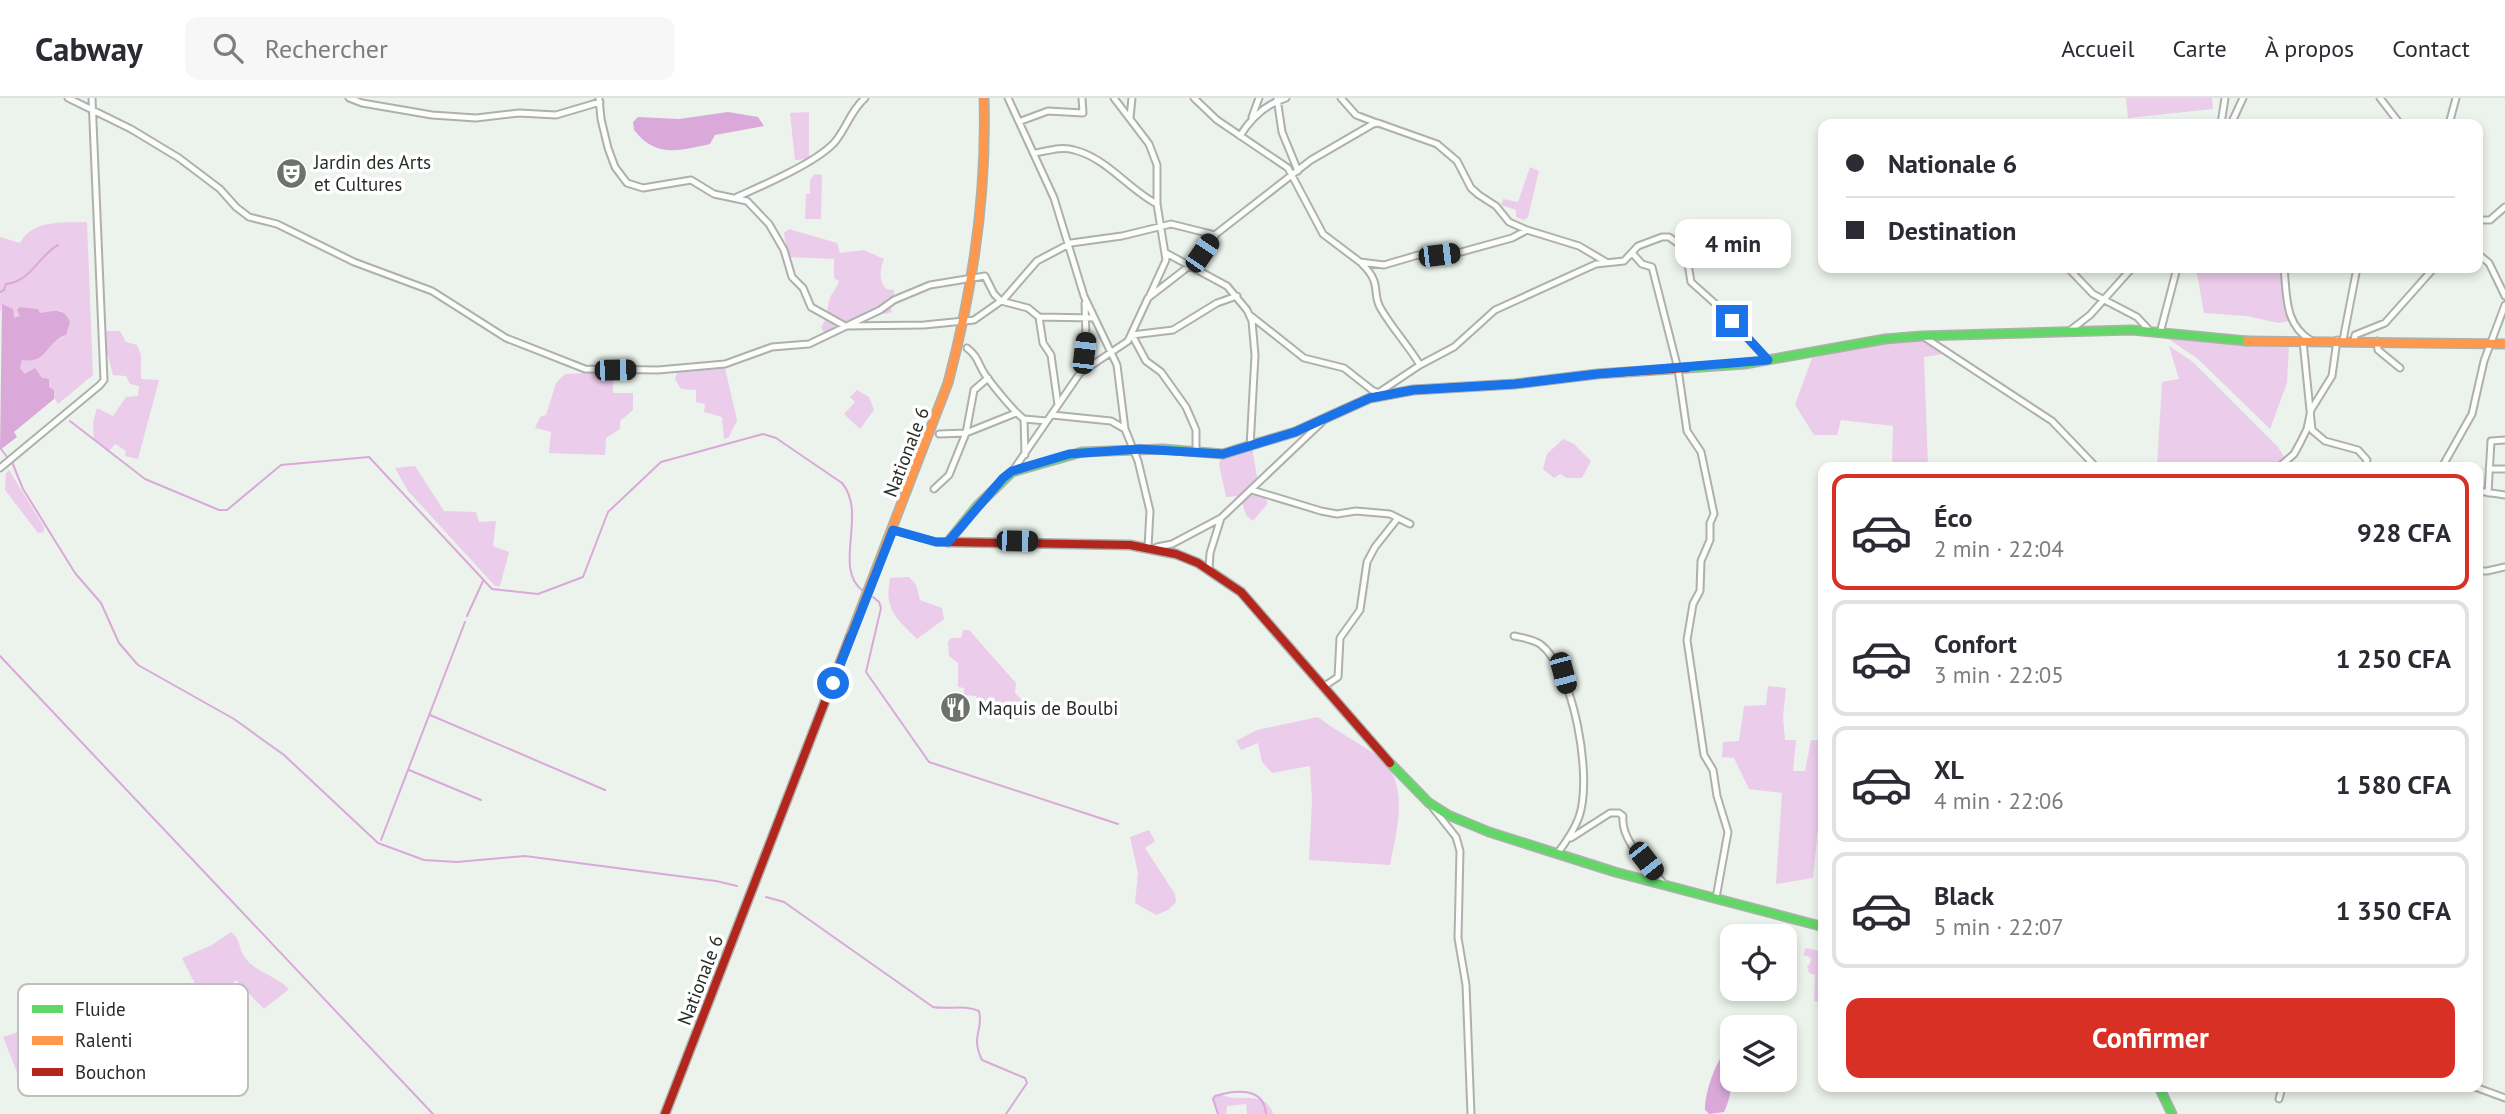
<!DOCTYPE html>
<html lang="fr">
<head>
<meta charset="utf-8">
<style>
  body { margin:0; font-family:"PT Sans",sans-serif; background:#f7f7f7; color:#2b2b33; height:100vh; display:flex; flex-direction:column; font-size:26px; white-space:nowrap }
  * { box-sizing:border-box; margin:0 }
  p { font-size:23px; color:#7c7c81 }
  .icon { flex:none; width:38px; height:38px; fill:none; stroke:currentColor; stroke-width:2; stroke-linecap:round; stroke-linejoin:round }
  .map { position:relative; flex:1; overflow:hidden }
  .side { position:absolute; left:1818px; top:364px; width:665px; height:630px; display:flex; flex-direction:column; background:#fff; border-radius:14px; box-shadow:0 4px 10px #0003 }
  .side>* { flex:none }
  .hud { position:absolute; left:1818px; top:21px; width:665px; height:154px; border-radius:14px; box-shadow:0 4px 10px #0003; display:grid; align-content:center; height:154px; padding:0 28px; background:#fff }
  .controls { position:absolute; left:1720px; top:826px; display:grid; gap:14px }
  .controls a { display:grid; place-items:center; width:77px; height:77px; border-radius:14px; background:#fff; box-shadow:0 4px 10px #0003; font-size:35px }
  .end { position:absolute; width:32px; height:32px; margin:-16px; border:9px solid #1a73e8; background:#fff; box-shadow:0 0 0 4px #fff }
  .from { border-radius:50% }
  .bubble { position:absolute; height:49px; border-radius:14px; background:#fff; box-shadow:0 4px 10px #0003; font-size:23px; font-weight:600; line-height:49px; text-align:center }
  .car { position:absolute; width:21px; height:42px; margin:-21px -10px; border-radius:9px; box-shadow:0 0 5px 2px #0007; background:linear-gradient(#222 24%,#8ab4d8 0 40%,#222 0 76%,#8ab4d8 0 86%,#222 0) }
  .hud b { display:flex; align-items:center; gap:24px; height:66px; font-size:26px }
  .hud b+b { border-top:2px solid #e1e1e2 }
  .hud i { width:18px; height:18px; background:#2b2b33 }
  ul { padding:12px 0 0; list-style:none }
  li { display:flex; align-items:center; gap:21px; height:116px; margin:0 14px 10px; padding:0 14px; border:4px solid #e1e1e2; border-radius:14px }
  li div { flex:1 }
  li b { display:block; font-size:26px }
  li em { font-style:normal; font-weight:600 }
  li.active { border-color:#d93025 }
  li>.icon { width:63px; height:63px; stroke-width:1.5 }
  .primary-button { display:flex; gap:14px; margin-top:auto; padding:14px 28px }
  .primary-button a { flex:1; height:80px; border-radius:14px; background:#d93025; color:#fff; font-size:28px; font-weight:600; line-height:80px; text-align:center }
  header { display:flex; align-items:center; gap:42px; box-sizing:border-box; height:98px; padding:0 35px; background:#fff; border-bottom:2px solid #e1e1e2 }
  header strong { font-size:33px }
  nav { display:flex; gap:38px; margin-inline-start:auto; font-size:24px }
  .search { width:490px; height:63px; background:#f7f7f7; display:flex; align-items:center; gap:18px; box-sizing:border-box; padding:0 24px; border-radius:14px; color:#7c7c81; font-size:26px }
  .map>svg:first-child { display:block }
  .green { fill:#ebccea }
  .water { fill:#daa8d9 }
  .lines { fill:none; stroke-linecap:round; stroke-linejoin:round }
  .stream { stroke:#daa8d9; stroke-width:2 }
  .street-casing { stroke:#acb1ac; stroke-width:9 }
  .fast-casing { stroke:#acb1ac; stroke-width:11 }
  .slow-casing { stroke:#acb1ac; stroke-width:11 }
  .jam-casing { stroke:#acb1ac; stroke-width:11 }
  .street { stroke:#fcfdfc; stroke-width:5 }
  .fast { stroke:#63d668; stroke-width:8 }
  .slow { stroke:#ff974d; stroke-width:8 }
  .jam { stroke:#b3261e; stroke-width:8 }
  .route { stroke:#1a73e8; stroke-width:9 }
  .labels { text-anchor:middle; dominant-baseline:central; stroke-width:7; stroke-linejoin:round; paint-order:stroke }
  .poi-label { font-size:19px; fill:#292d28; stroke:#fff; text-anchor:start }
  .street-label { font-size:19px; fill:#292d28; stroke:#fff }
  .key { fill:#fff; stroke:#bfc0be; stroke-width:2 }
  .key-label { font-size:19px; fill:#292d28 }
</style>
</head>
<body>
<header>
<strong>Cabway</strong>
<div class="search"><svg class="icon" aria-label="search" viewBox="0 0 24 24"><circle cx="10" cy="10" r="6"/><path d="M15 15l6 6"/></svg>Rechercher</div>
<nav><a>Accueil</a><a>Carte</a><a>À propos</a><a>Contact</a></nav>
</header>
<div class="map">
<svg width="2505" height="1016" viewBox="0 0 2505 1016">
  <rect width="100%" height="100%" fill="#ecf3ec"/>
  <path class="green" d="M 2126,0 L 2212,0 L 2213,11 L 2128,20 Z
    M 809,14 L 809,61 L 795,62 L 790,15 Z
    M 1530,69 L 1539,73 L 1528,119 L 1524,122 L 1516,119 L 1516,112 L 1501,107 L 1503,101 L 1518,104 Z
    M 815,76 L 822,77 L 821,121 L 805,121 L 806,96 L 810,96 L 810,82 Z
    M 87,124 L 93,277 L 58,306 L 42,280 L 25,276 L 20,270 L 22,262 L 66,237 L 61,213 L 40,215 L 38,211 L 21,209 L 21,219 L 14,220 L 2,207 L 0,217 L 0,139 L 20,145 C 33,121 62,125 87,124 Z
    M 789,131 L 837,145 L 840,155 L 864,152 L 884,161 C 880,172 878,181 886,191 L 894,192 L 894,197 L 887,201 L 892,214 L 884,216 L 881,212 L 824,235 L 821,229 C 829,219 826,211 830,200 C 833,193 837,190 839,183 L 834,180 L 834,161 L 788,159 L 784,135 Z
    M 2196,170 L 2286,170 L 2292,223 L 2278,225 L 2247,218 L 2204,215 Z
    M 102,233 L 120,233 L 126,244 L 137,247 L 141,257 L 141,281 L 159,282 L 138,361 L 125,358 L 126,353 L 115,346 L 109,353 L 94,342 L 93,324 L 97,310 L 113,318 L 126,299 L 138,298 L 139,288 L 130,286 L 126,278 L 113,277 L 108,258 L 103,258 Z
    M 2164,238 L 2289,248 L 2287,285 L 2270,331 L 2198,261 Z
    M 1921,241 L 1944,256 L 1924,259 L 1928,369 L 1892,369 L 1893,328 L 1841,322 L 1837,337 L 1814,337 L 1795,307 L 1812,260 L 1884,245 Z
    M 2169,248 L 2193,264 L 2278,349 L 2284,359 L 2274,369 L 2157,369 L 2162,284 L 2179,281 Z
    M 724,266 L 737,322 L 729,339 L 724,341 L 722,319 L 704,314 L 705,306 L 696,304 L 696,292 L 681,291 L 675,281 L 678,272 L 701,272 Z
    M 613,274 L 613,295 L 633,295 L 633,312 L 620,323 L 620,331 L 606,340 L 605,357 L 549,355 L 551,334 L 535,330 L 540,319 L 546,317 L 556,285 L 565,276 Z
    M 857,292 L 869,299 L 874,312 L 860,331 L 844,316 L 855,304 L 850,299 Z
    M 1563,341 L 1574,346 L 1591,363 L 1582,380 L 1567,380 L 1560,376 L 1554,380 L 1543,371 L 1547,356 Z
    M 1252,349 L 1259,391 L 1268,405 L 1253,423 L 1246,417 L 1240,398 L 1226,399 L 1219,366 L 1223,356 Z
    M 415,368 L 444,413 L 476,414 L 479,424 L 496,423 L 493,448 L 509,454 L 500,488 L 495,488 L 408,393 L 395,370 Z
    M 9,372 L 44,429 L 44,434 L 38,435 L 5,392 L 6,375 Z
    M 909,479 L 916,487 L 920,502 L 942,510 L 944,521 L 917,541 C 896,520 884,512 890,480 Z
    M 963,532 L 969,532 L 1016,585 L 1015,595 L 1022,602 L 1022,616 L 1017,622 L 984,615 L 976,598 L 964,597 L 964,590 L 958,589 L 958,565 L 949,558 L 948,544 L 951,540 L 961,540 Z
    M 1768,588 L 1786,590 L 1783,619 L 1785,642 L 1796,642 L 1793,673 L 1805,673 L 1811,642 L 1824,643 L 1823,679 L 1813,780 L 1776,786 L 1782,695 L 1749,691 L 1734,660 L 1722,659 L 1723,644 L 1739,643 L 1744,608 L 1766,607 Z
    M 1318,619 C 1338,635 1363,646 1382,662 C 1410,687 1396,735 1390,767 L 1309,762 L 1312,702 L 1310,668 L 1272,675 L 1262,664 L 1258,645 L 1241,652 L 1236,643 L 1257,632 Z
    M 1149,732 L 1155,743 L 1145,750 L 1175,796 L 1176,804 L 1168,812 L 1156,817 L 1135,805 L 1138,775 L 1130,739 Z
    M 231,834 C 241,842 238,848 244,858 C 255,875 276,877 289,891 L 264,911 L 236,882 L 217,903 L 204,904 L 182,860 L 212,847 Z
    M 1806,850 L 1823,854 L 1823,905 L 1814,903 L 1815,877 L 1809,875 L 1807,868 L 1810,866 L 1811,860 L 1803,857 Z
    M 44,926 L 52,980 L 23,989 L 3,939 Z
    M 1220,996 C 1236,1006 1266,990 1273,1016 L 1247,1016 L 1246,1006 L 1227,1008 L 1226,1016 L 1218,1016 L 1213,1001 Z"/>
  <path class="water" d="M 728,14 L 758,19 L 764,28 L 715,37 L 710,46 C 678,53 656,60 634,32 L 633,24 L 638,19 L 679,21 Z
    M 2,206 L 13,211 L 14,220 L 20,218 L 17,212 L 20,209 L 38,211 L 40,215 C 54,213 64,209 70,224 L 66,237 C 45,244 48,266 22,262 L 20,270 L 25,276 L 35,270 L 42,280 L 49,281 L 49,289 L 54,292 L 54,301 L 14,334 L 17,339 L 0,352 Z
    M 1730,948 L 1732,948 C 1733,970 1734,994 1724,1014 L 1709,1016 L 1705,1012 C 1705,993 1716,961 1730,948 Z"/>
  <g class="lines">
    <path class="stream" d="M 0,194 L 4,192 L 6,186 C 32,183 38,158 58,147
      M 70,323 L 145,381 L 219,412 L 227,412 L 281,367 L 369,359 L 492,491 L 538,496 L 583,479 L 608,414 L 661,364 L 763,336 L 776,340 L 842,385 C 868,416 832,470 863,493
      M 1,351 L 8,360
      M 12,364 L 23,391 L 75,475 L 101,505 L 119,545 L 138,567 L 234,621 L 284,657 L 378,745 L 424,762 L 457,764 L 525,758 L 716,783 L 737,788
      M 873,499 L 879,504 L 881,510 L 866,574 L 929,664 L 1118,726
      M 467,518 L 483,483
      M 0,558 L 433,1016
      M 430,617 L 605,692
      M 409,672 L 481,702
      M 381,742 L 465,524
      M 766,799 L 784,804 L 933,909 C 949,912 964,906 979,913 C 984,933 970,937 982,962 L 1025,980 L 1027,985 L 1006,1016
      M 1218,1016 L 1213,1001 L 1215,998 C 1234,992 1264,988 1266,1016"/>
    <defs>
      <path id="street" d="M 68,0 L 131,31 L 179,60 L 220,91 L 236,109 L 249,119 L 277,126 L 354,164 L 432,193 L 506,240 L 585,271 L 658,272 L 725,266 L 772,249 L 809,246 L 880,212 L 894,202 L 930,187 L 985,178 L 994,196 L 1001,203 L 1028,210 L 1039,219 L 1094,220
        M 349,0 L 362,5 L 432,17 L 476,20 L 519,15 L 556,17 L 600,4
        M 599,0 L 601,21 L 608,50 L 615,69 L 627,85 L 643,90 L 691,82 L 714,96 L 747,103 L 769,126 L 784,152 L 792,179 L 803,190 L 811,209 L 845,228 L 924,227 L 974,222 L 1004,201 L 1037,163 L 1071,145 L 1122,138 L 1171,126 L 1215,137
        M 1008,0 L 1054,100 L 1084,198 L 1117,267 L 1125,331 L 1138,363 L 1150,413 L 1148,449
        M 1114,0 L 1149,46 L 1157,67 L 1157,106 L 1166,162 L 1150,197
        M 1194,0 L 1217,22 L 1288,70 L 1323,136 L 1360,164 L 1384,167 L 1418,157 L 1454,156 L 1512,140 L 1527,132 L 1579,148 L 1606,164
        M 1277,0 L 1282,34 L 1298,73
        M 1341,0 L 1356,17 L 1377,25
        M 2380,0 L 2400,26
        M 1252,19 L 1259,0
        M 1130,20 L 1132,0
        M 1021,23 L 1048,13 L 1083,15 L 1082,0
        M 2221,26 L 2225,0
        M 2231,26 L 2243,0
        M 2449,26 L 2456,0
        M 1240,38 C 1251,20 1266,6 1286,0
        M 1035,55 C 1047,53 1062,48 1074,52 C 1107,60 1128,91 1157,106
        M 737,99 C 764,87 815,65 834,45 C 847,30 850,13 865,0
        M 2478,122 L 2490,122 L 2505,109
        M 1166,155 L 1227,188 L 1247,212 L 1252,223 L 1255,257 L 1250,349
        M 1633,156 L 1642,166 L 1652,169 L 1678,271 L 1687,333 L 1701,354 L 1714,416 L 1710,425 L 1710,442 L 1701,463 L 1700,493 L 1693,506 L 1687,542 L 1704,657 L 1713,672 L 1717,698 L 1728,734 L 1716,800
        M 2478,156 L 2489,165 L 2505,198
        M 1362,166 C 1383,186 1371,195 1381,211 C 1392,230 1408,247 1420,267
        M 2068,170 L 2093,196 L 2137,219 L 2151,234
        M 2284,170 C 2287,198 2284,227 2312,243
        M 1251,218 L 1304,260 L 1344,270 L 1372,292 L 1381,296
        M 1039,219 L 1043,245 L 1051,257 L 1058,307
        M 2068,234 L 2090,217 L 2132,170
        M 2160,235 L 2177,170
        M 1924,239 L 2052,323 L 2096,369
        M 2343,242 L 2357,170
        M 2303,243 L 2312,332 L 2325,343 L 2358,352 L 2367,362 L 2365,369
        M 2354,243 L 2355,237 L 2385,225 L 2434,170
        M 2377,243 L 2378,252 L 2400,270
        M 967,250 C 979,259 978,267 986,278 C 994,289 1015,315 1024,321 L 1025,357
        M 1080,275 L 1086,240 L 1085,205
        M 1375,297 L 1420,267 L 1454,249 L 1495,212 L 1596,166 L 1624,163 L 1638,148 L 1662,139 L 1669,139 L 1683,149 L 1686,154 L 1691,184 L 1719,209 L 1768,262
        M 1052,317 L 1111,323 L 1125,331
        M 1024,321 L 1047,323
        M 939,336 L 966,335 L 1016,315
        M 1196,354 L 1196,332 L 1186,309 L 1161,274 L 1146,263 L 1132,237 L 1173,232 L 1217,205 L 1237,198
        M 2279,369 L 2294,356 L 2300,345 L 2307,331 L 2311,312 L 2332,278 L 2337,242
        M 2442,369 L 2472,316 L 2484,263 L 2505,207
        M 0,370 L 100,287 L 104,282 L 92,0
        M 2489,371 L 2505,371
        M 1012,374 L 1080,275 L 1128,243 L 1148,200 L 1197,162 L 1216,136 L 1311,62 L 1373,26 L 1378,25 L 1437,46 L 1457,63 L 1471,90 L 1479,97 L 1496,108 L 1509,124 L 1527,132
        M 934,391 L 949,377 L 966,335 L 974,292 L 988,280
        M 1252,392 L 1321,413 L 1337,416 L 1356,413 L 1390,416 L 1410,426
        M 2478,393 L 2505,397
        M 2488,395 L 2491,343 L 2505,342
        M 893,432 L 936,444 L 948,444
        M 1157,449 L 1172,446 L 1221,420 L 1322,324
        M 1209,471 L 1210,455 L 1221,420
        M 2478,473 L 2487,473 L 2505,469
        M 1514,538 C 1523,540 1533,541 1540,546 C 1574,571 1593,680 1579,719 C 1574,733 1566,744 1557,756
        M 1323,589 L 1338,579 L 1340,540 L 1360,512 L 1367,464 L 1375,449 L 1398,420
        M 1433,710 L 1456,739 L 1460,753 L 1458,840 L 1466,887 L 1471,1016
        M 1571,740 L 1610,715 L 1619,715 L 1623,718 C 1620,744 1650,768 1665,787
        M 2475,989 L 2505,1000
        M 2279,1001 L 2282,989"/>
      <path id="fast" d="M 1687,270 L 1745,266 L 1885,241 L 1921,238 L 2132,232 L 2247,243
        M 948,444 L 977,408 L 1012,374 L 1082,354 L 1163,351 L 1223,356 L 1258,345
        M 1390,665 L 1429,705 L 1448,717 L 1489,734 L 1615,774 L 1824,829
        M 2159,989 L 2172,1016"/>
      <path id="slow" d="M 2247,243 L 2505,246
        M 850,539 L 948,285 C 973,191 987,98 984,0"/>
      <path id="jam" d="M 1258,345 L 1295,334 L 1370,300 L 1413,292 L 1515,286 L 1597,276 L 1687,270
        M 948,444 L 1130,447 L 1176,456 L 1198,465 L 1241,494 L 1390,665
        M 665,1016 L 850,539"/>
    </defs>
    <use href="#street" class="street-casing"/>
    <use href="#fast" class="fast-casing"/>
    <use href="#slow" class="slow-casing"/>
    <use href="#jam" class="jam-casing"/>
    <use href="#street" class="street"/>
    <use href="#fast" class="fast"/>
    <use href="#slow" class="slow"/>
    <use href="#jam" class="jam"/>
  </g>
  <g class="lines">
    <path class="route" d="M 833,585 L 893,432 L 936,444 L 948,444 L 1003,380 L 1012,373 L 1069,356 L 1139,351 L 1223,356 L 1295,334 L 1370,300 L 1413,292 L 1515,286 L 1597,276 L 1768,262 L 1732,223"/>
  </g>
  <defs>
    <symbol id="theatre-disc" viewBox="-11 -11 22 22"><circle r="9.5" fill="#6d726d" stroke="#fff"/><path d="M-5-5.5Q0-4 5-5.5V0Q5 5 0 6Q-5 5-5 0ZM-3.3-2.5H-1v1.5H-3.3ZM1-2.5H3.3v1.5H1ZM-2.8 1Q0 5.5 2.8 1Z" fill="#fff"/></symbol>
    <symbol id="restaurant-disc" viewBox="-11 -11 22 22"><circle r="9.5" fill="#6d726d" stroke="#fff"/><path d="M-5-6h1v4h1v-4h1v4h1v-4h1v5L-1.5 .5V6h-2V.5L-5-1ZM5-6V6H3V1.5H1.5Q1.5-4 5-6Z" fill="#fff"/></symbol>
  </defs>
  <g fill-rule="evenodd">
    <use href="#theatre-disc" x="274" y="58" width="35" height="35"/>
    <use href="#restaurant-disc" x="938" y="592" width="35" height="35"/>
  </g>
  <g class="labels">
    <g class="poi-label">
      <text x="314" y="64">Jardin des Arts<tspan x="314" dy="22">et Cultures</tspan></text>
      <text x="978" y="610">Maquis de Boulbi</text>
    </g>
    <g class="street-label">
      <text transform="translate(906 354) rotate(-69)">Nationale 6</text>
      <text transform="translate(700 882) rotate(-69)">Nationale 6</text>
    </g>
  </g>
  <rect x="18" y="886" width="230" height="112" rx="10" class="key"/>
  <rect x="32" y="907" width="31" height="8" fill="#63d668"/>
  <rect x="32" y="938" width="31" height="9" fill="#ff974d"/>
  <rect x="32" y="970" width="31" height="8" fill="#b3261e"/>
  <g class="key-label">
    <text x="75" y="918">Fluide</text>
    <text x="75" y="949">Ralenti</text>
    <text x="75" y="981">Bouchon</text>
  </g>
</svg>
<div class="controls">
<a><svg class="icon" aria-label="locate" viewBox="0 0 24 24"><circle cx="12" cy="12" r="6"/><path d="M12 2v4M12 18v4M2 12h4M18 12h4"/></svg></a>
<a><svg class="icon" aria-label="layers" viewBox="0 0 24 24"><path d="M12 4l9 5-9 5-9-5zM3 14l9 5 9-5"/></svg></a>
</div>
<i class="end from" style="left:833px;top:585px"></i>
<i class="end" style="left:1732px;top:223px"></i>
<div class="bubble" style="left:1675px;top:121px;width:116px">4 min</div>
<i class="car" style="left:1202px;top:155px;rotate:34deg"></i>
<i class="car" style="left:1439px;top:157px;rotate:83deg"></i>
<i class="car" style="left:1084px;top:255px;rotate:7deg"></i>
<i class="car" style="left:615px;top:272px;rotate:89deg"></i>
<i class="car" style="left:1017px;top:443px;rotate:91deg"></i>
<i class="car" style="left:1563px;top:575px;rotate:165deg"></i>
<i class="car" style="left:1646px;top:763px;rotate:142deg"></i>
<div class="hud">
<b><i class="from"></i>Nationale 6</b>
<b><i></i>Destination</b>
</div>
<section class="side">
<ul>
<li class="active"><svg class="icon" aria-label="car" viewBox="0 0 24 24"><path d="M5 17H2v-5l4-1 3-4h7l3 4 3 1v5h-3M9 17h6M6 11h13"/><circle cx="7" cy="17" r="2"/><circle cx="17" cy="17" r="2"/></svg><div><b>Éco</b><p>2 min · 22:04</p></div><em>928 CFA</em></li>
<li><svg class="icon" aria-label="car" viewBox="0 0 24 24"><path d="M5 17H2v-5l4-1 3-4h7l3 4 3 1v5h-3M9 17h6M6 11h13"/><circle cx="7" cy="17" r="2"/><circle cx="17" cy="17" r="2"/></svg><div><b>Confort</b><p>3 min · 22:05</p></div><em>1 250 CFA</em></li>
<li><svg class="icon" aria-label="car" viewBox="0 0 24 24"><path d="M5 17H2v-5l4-1 3-4h7l3 4 3 1v5h-3M9 17h6M6 11h13"/><circle cx="7" cy="17" r="2"/><circle cx="17" cy="17" r="2"/></svg><div><b>XL</b><p>4 min · 22:06</p></div><em>1 580 CFA</em></li>
<li><svg class="icon" aria-label="car" viewBox="0 0 24 24"><path d="M5 17H2v-5l4-1 3-4h7l3 4 3 1v5h-3M9 17h6M6 11h13"/><circle cx="7" cy="17" r="2"/><circle cx="17" cy="17" r="2"/></svg><div><b>Black</b><p>5 min · 22:07</p></div><em>1 350 CFA</em></li>
</ul>
<div class="primary-button"><a>Confirmer</a></div>
</section>
</div>
</body>
</html>
